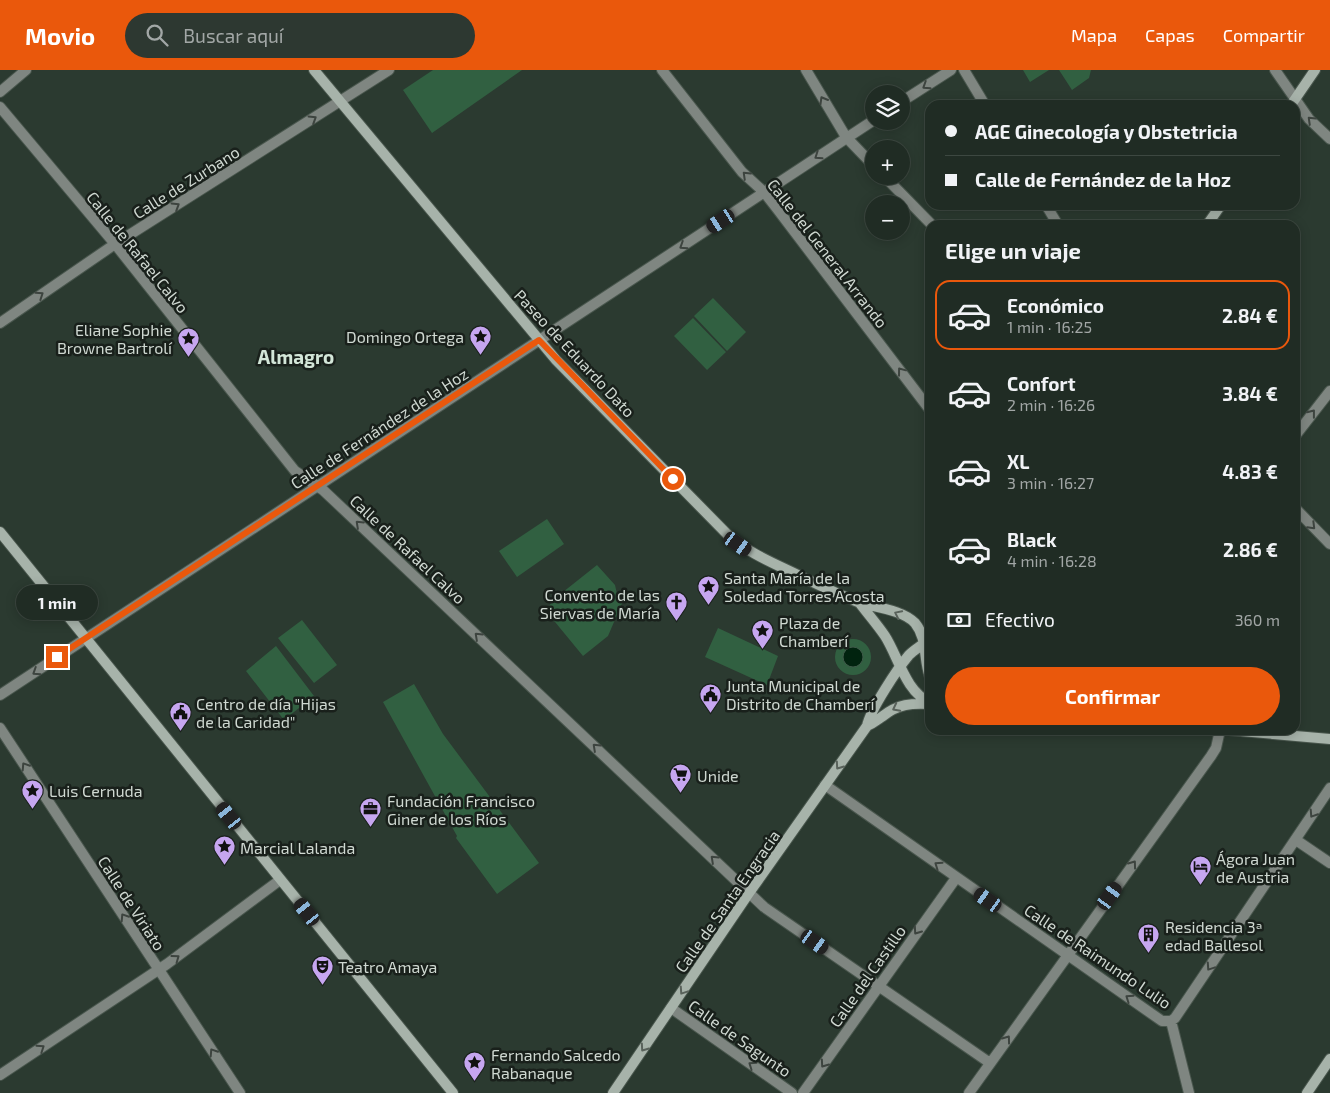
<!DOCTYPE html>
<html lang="es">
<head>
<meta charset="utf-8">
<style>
  body { margin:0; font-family:"Exo 2",sans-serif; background:#2d3831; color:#f1f3f6; height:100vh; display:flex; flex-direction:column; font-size:19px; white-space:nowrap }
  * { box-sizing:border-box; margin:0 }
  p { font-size:16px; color:#a2a7a6 }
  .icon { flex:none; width:28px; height:28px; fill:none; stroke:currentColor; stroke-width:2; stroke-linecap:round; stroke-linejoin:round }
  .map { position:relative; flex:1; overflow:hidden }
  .sheet { position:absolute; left:925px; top:150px; width:375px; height:515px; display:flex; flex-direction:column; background:#202c24; border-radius:15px; box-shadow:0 2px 12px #0003,0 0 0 1px #3d4841 }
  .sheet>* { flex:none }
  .hud { position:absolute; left:925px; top:30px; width:375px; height:110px; border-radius:15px; box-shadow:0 2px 12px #0003,0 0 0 1px #3d4841; display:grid; align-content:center; height:110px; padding:0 20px; background:#202c24 }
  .buttons { position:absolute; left:865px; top:15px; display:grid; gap:10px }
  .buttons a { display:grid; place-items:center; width:45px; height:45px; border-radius:50%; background:#202c24; box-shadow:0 2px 12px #0003,0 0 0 1px #3d4841; font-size:25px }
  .end { position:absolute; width:22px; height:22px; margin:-11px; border:6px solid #ea580c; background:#fff; box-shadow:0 0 0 2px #fff }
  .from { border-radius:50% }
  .bubble { position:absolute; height:35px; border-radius:18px; background:#202c24; box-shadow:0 2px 12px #0003,0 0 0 1px #3d4841; font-size:16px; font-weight:700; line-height:35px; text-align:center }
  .car { position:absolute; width:15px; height:30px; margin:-15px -8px; border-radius:6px; box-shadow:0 0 4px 1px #0007; background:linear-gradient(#222 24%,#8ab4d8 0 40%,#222 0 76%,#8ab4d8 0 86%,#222 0) }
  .hud b { display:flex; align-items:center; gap:18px; height:48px; font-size:19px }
  .hud b+b { border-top:1px solid #3d4841 }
  .hud i { width:12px; height:12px; background:#f1f3f6 }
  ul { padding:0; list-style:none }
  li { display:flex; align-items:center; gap:15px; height:70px; margin:0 10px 8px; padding:0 10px; border:2px solid transparent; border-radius:15px }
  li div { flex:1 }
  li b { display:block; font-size:19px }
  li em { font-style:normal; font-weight:700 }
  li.on { border-color:#ea580c }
  li>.icon { width:45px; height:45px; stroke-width:1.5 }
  h2 { padding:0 20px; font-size:22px; line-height:60px }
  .pay { display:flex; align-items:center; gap:12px; height:55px; padding:0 20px; font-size:19px }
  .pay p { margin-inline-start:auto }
  .primary-button { display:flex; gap:10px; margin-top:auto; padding:10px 20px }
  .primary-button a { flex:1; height:58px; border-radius:30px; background:#ea580c; color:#fff; font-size:20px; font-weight:700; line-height:58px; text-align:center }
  header { display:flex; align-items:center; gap:30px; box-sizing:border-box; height:70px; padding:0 25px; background:#ea580c; color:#fff }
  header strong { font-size:24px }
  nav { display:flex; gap:28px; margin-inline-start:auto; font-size:18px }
  .search { width:350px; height:45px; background:#2d3831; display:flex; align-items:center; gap:12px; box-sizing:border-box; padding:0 18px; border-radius:28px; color:#a2a7a6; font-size:19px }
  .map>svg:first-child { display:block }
  .green { fill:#316041 }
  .water { fill:#01230f; stroke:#3f5949 }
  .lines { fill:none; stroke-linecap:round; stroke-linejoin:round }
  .street-casing { stroke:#49564d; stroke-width:12 }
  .secondary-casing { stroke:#49564d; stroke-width:12 }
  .street { stroke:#7f8681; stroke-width:10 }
  .secondary { stroke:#a7b3aa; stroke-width:10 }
  .oneway { stroke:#3d443f }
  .oneway2 { stroke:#59625b }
  .route { stroke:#ea580c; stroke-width:6 }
  .labels { text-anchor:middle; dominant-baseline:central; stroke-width:5; stroke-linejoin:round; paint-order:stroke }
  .street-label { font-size:16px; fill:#cfd8d1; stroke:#19201b }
  .poi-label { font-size:16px; fill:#cfd8d1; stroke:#19201b; text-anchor:start }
  .quarter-label { font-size:19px; font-weight:bold; fill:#d3e6d8; stroke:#19201b }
</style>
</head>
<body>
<header>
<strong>Movio</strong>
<div class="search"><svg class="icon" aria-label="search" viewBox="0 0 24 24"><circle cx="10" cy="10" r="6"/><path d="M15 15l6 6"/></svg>Buscar aquí</div>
<nav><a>Mapa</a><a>Capas</a><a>Compartir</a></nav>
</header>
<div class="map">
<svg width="1330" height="1023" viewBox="0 0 1330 1023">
  <rect width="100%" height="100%" fill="#2b3a30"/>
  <path class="green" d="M 433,0 L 522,0 L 432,63 L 403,20 Z
    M 1023,0 L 1049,0 L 1030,12 Z
    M 1059,0 L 1091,0 L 1089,8 L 1072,20 Z
    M 713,228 L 746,262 L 727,281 L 694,246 Z
    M 693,248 L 726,282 L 707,300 L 674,266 Z
    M 547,449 L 564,474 L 517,507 L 499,481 Z
    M 597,495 L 615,515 L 617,524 L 623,531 L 608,566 L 583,586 L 546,541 L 553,530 Z
    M 302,550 L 337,595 L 314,613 L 278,568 Z
    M 718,558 L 778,586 L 767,615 L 705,587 Z
    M835 587a18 18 0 1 1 36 0a18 18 0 1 1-36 0Z
    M 276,576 L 314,626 L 284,650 L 246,601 Z
    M 414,614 L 443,664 L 539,793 L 497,824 L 456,768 L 457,766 L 383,632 Z"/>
  <path class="water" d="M843 587a10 10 0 1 1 20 0a10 10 0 1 1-20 0Z"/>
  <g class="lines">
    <defs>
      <path id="street" d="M 662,0 L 742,102 L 764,122 L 778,140 L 930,340
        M 806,0 L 846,67 L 874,96
        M 964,0 L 985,35
        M 1275,0 L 1309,49 L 1330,69
        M 0,22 L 26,0
        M 901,32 L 951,0
        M 0,37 L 115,174 L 295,401 L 323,420 L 764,837 L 990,993
        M 884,106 L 932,155
        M 1046,135 L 1058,155
        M 0,253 L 115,174 L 389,0
        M 1295,366 L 1330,321
        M 1295,438 L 1330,474
        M 0,625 L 874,50
        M 0,658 L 240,1023
        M 825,715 L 1162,951 L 1171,951
        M 1296,770 L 1330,793
        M 671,938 L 792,1023
        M 1171,951 L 1175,948 L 1330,718
        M 1171,951 L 1189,1023
        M 0,1005 L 167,894 L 280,810
        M 803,1023 L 956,808
        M 969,1023 L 1211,686 L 1216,678 L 1220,660"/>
      <path id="secondary" d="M 314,0 L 556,290 L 727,464 C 749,484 776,494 802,507 C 821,516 839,525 858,532 C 874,537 903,540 915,553 C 928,569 923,589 930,607
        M 1291,35 L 1315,0
        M 1207,155 L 1221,135
        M 0,462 L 453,1023
        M 859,532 C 867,543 877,554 885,566 C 898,586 906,623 930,632
        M 867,656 C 874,653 877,650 883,646 C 898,634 912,633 929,634
        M 1229,660 L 1330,669
        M 613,1023 L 749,823 L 867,656 C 870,640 898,598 909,585 C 916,578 924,575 930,567
        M 1307,1023 L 1330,989"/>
    </defs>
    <use href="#street" class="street-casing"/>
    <use href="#secondary" class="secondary-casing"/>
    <use href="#street" class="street"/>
    <use href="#secondary" class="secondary"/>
  </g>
  <defs><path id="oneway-chevron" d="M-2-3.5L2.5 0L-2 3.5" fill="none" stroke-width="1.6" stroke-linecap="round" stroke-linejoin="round" transform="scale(1.25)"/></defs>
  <g class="oneway">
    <use href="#oneway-chevron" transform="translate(926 16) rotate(147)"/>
    <use href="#oneway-chevron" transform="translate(823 30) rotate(-120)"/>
    <use href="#oneway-chevron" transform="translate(313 49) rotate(-32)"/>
    <use href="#oneway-chevron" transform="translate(1311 50) rotate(-136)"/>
    <use href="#oneway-chevron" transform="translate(818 86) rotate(146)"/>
    <use href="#oneway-chevron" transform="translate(746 105) rotate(-136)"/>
    <use href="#oneway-chevron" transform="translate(176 136) rotate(-32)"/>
    <use href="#oneway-chevron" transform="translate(683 176) rotate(147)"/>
    <use href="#oneway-chevron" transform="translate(40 225) rotate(-34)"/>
    <use href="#oneway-chevron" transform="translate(901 301) rotate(-127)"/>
    <use href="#oneway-chevron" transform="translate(1312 343) rotate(-52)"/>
    <use href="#oneway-chevron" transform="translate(359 454) rotate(-137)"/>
    <use href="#oneway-chevron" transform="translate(1312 456) rotate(45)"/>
    <use href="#oneway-chevron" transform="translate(478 566) rotate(-137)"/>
    <use href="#oneway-chevron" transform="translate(36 602) rotate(147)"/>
    <use href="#oneway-chevron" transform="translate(596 677) rotate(-137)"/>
    <use href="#oneway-chevron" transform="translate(25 696) rotate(-123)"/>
    <use href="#oneway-chevron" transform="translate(1313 744) rotate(123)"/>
    <use href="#oneway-chevron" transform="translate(714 789) rotate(-137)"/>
    <use href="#oneway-chevron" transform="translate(1133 794) rotate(-54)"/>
    <use href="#oneway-chevron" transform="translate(938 795) rotate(-145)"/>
    <use href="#oneway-chevron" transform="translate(124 847) rotate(-123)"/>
    <use href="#oneway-chevron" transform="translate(917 861) rotate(125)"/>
    <use href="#oneway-chevron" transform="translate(176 888) rotate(-36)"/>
    <use href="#oneway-chevron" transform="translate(1210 897) rotate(124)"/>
    <use href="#oneway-chevron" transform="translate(1129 928) rotate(-145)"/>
    <use href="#oneway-chevron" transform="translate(1007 969) rotate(-54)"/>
    <use href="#oneway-chevron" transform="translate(41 978) rotate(-34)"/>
    <use href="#oneway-chevron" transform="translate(213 982) rotate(-123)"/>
    <use href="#oneway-chevron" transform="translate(824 994) rotate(125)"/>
    <use href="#oneway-chevron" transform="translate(752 995) rotate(-145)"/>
  </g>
  <g class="oneway2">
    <use href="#oneway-chevron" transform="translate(898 544) rotate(-154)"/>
    <use href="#oneway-chevron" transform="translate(896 638) rotate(153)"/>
    <use href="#oneway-chevron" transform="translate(839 696) rotate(125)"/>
    <use href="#oneway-chevron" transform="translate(683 921) rotate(124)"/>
    <use href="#oneway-chevron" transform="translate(644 978) rotate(125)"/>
  </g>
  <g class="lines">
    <path class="route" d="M 57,587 L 539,270 L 673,409"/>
  </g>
  <defs>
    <symbol id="sight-pin" viewBox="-11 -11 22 30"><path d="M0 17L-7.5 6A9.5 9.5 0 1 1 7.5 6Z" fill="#c6a6f0" stroke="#19201b"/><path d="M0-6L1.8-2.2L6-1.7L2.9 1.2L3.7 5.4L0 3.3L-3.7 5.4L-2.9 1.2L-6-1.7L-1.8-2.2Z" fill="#111"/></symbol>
    <symbol id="church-pin" viewBox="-11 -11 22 30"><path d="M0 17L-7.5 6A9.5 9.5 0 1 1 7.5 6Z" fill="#c6a6f0" stroke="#19201b"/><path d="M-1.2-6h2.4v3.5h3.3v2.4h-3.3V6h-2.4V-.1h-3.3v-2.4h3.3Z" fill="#111"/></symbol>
    <symbol id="civic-pin" viewBox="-11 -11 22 30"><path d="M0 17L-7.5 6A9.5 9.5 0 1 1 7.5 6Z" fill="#c6a6f0" stroke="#19201b"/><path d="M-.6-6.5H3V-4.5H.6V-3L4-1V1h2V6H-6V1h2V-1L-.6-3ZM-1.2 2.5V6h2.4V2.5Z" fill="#111"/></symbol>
    <symbol id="supermarket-pin" viewBox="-11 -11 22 30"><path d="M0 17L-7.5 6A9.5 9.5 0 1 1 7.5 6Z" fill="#c6a6f0" stroke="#19201b"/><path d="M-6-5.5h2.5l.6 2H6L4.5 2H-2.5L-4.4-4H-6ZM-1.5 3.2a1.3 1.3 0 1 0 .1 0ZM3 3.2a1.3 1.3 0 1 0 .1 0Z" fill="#111"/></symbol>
    <symbol id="office-pin" viewBox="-11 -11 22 30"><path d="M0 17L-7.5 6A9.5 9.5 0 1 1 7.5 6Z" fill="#c6a6f0" stroke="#19201b"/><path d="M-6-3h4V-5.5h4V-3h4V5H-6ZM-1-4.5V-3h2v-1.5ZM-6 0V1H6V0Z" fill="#111"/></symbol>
    <symbol id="hotel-pin" viewBox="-11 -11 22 30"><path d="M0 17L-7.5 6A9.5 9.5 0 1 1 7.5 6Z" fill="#c6a6f0" stroke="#19201b"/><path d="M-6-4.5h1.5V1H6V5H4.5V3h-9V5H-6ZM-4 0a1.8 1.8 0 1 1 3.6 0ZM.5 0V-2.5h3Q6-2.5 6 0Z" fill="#111"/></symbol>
    <symbol id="building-pin" viewBox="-11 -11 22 30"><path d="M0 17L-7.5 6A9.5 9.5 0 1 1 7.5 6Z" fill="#c6a6f0" stroke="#19201b"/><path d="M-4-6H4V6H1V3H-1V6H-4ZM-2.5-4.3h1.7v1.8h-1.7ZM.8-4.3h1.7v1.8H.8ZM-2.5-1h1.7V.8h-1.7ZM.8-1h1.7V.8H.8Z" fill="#111"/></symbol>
    <symbol id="theatre-pin" viewBox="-11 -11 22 30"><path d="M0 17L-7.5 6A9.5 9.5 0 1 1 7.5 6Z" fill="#c6a6f0" stroke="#19201b"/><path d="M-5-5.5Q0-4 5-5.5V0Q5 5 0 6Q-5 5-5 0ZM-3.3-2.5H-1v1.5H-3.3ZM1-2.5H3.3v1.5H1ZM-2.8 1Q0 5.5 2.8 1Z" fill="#111"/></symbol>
  </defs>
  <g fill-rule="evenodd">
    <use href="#sight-pin" x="468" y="254" width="25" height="34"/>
    <use href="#sight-pin" x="176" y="256" width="25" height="34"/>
    <use href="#sight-pin" x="696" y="504" width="25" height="34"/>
    <use href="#church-pin" x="664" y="520" width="25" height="34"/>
    <use href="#sight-pin" x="750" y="548" width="25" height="34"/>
    <use href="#civic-pin" x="698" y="612" width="25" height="34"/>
    <use href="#civic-pin" x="168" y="630" width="25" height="34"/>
    <use href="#supermarket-pin" x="668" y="692" width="25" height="34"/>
    <use href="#sight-pin" x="20" y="708" width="25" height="34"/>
    <use href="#office-pin" x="358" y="726" width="25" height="34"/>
    <use href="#sight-pin" x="212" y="764" width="25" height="34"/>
    <use href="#hotel-pin" x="1188" y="784" width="25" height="34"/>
    <use href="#building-pin" x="1136" y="852" width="25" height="34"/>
    <use href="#theatre-pin" x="310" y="884" width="25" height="34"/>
    <use href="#sight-pin" x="462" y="980" width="25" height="34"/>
  </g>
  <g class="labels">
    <g class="street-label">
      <text transform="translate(186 112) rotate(-32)">Calle de Zurbano</text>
      <text transform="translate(138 182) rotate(51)">Calle de Rafael Calvo</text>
      <text transform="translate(828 183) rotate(52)">Calle del General Arrando</text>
      <text transform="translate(575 283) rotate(47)">Paseo de Eduardo Dato</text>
      <text transform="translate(379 358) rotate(-33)">Calle de Fernández de la Hoz</text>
      <text transform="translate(408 479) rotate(43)">Calle de Rafael Calvo</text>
      <text transform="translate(727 831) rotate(-55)">Calle de Santa Engracia</text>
      <text transform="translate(132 833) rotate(57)">Calle de Viriato</text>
      <text transform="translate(1098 886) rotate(34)">Calle de Raimundo Lulio</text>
      <text transform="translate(867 906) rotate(-55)">Calle del Castillo</text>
      <text transform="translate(740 968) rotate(35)">Calle de Sagunto</text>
    </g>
    <g class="poi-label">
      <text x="172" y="259" text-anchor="end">Eliane Sophie<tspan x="172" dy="18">Browne Bartrolí</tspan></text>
      <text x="464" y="266" text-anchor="end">Domingo Ortega</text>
      <text x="724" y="507">Santa María de la<tspan x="724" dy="18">Soledad Torres Acosta</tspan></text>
      <text x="660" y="524" text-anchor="end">Convento de las<tspan x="660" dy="18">Siervas de María</tspan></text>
      <text x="779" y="552">Plaza de<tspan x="779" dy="18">Chamberí</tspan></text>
      <text x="726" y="615">Junta Municipal de<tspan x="726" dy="18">Distrito de Chamberí</tspan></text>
      <text x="196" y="633">Centro de día "Hijas<tspan x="196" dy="18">de la Caridad"</tspan></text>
      <text x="697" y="705">Unide</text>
      <text x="49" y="720">Luis Cernuda</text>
      <text x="387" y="730">Fundación Francisco<tspan x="387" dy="18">Giner de los Ríos</tspan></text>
      <text x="240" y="777">Marcial Lalanda</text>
      <text x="1216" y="788">Ágora Juan<tspan x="1216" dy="18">de Austria</tspan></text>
      <text x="1165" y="856">Residencia 3ª<tspan x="1165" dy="18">edad Ballesol</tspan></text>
      <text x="338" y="896">Teatro Amaya</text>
      <text x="491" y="984">Fernando Salcedo<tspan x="491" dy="18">Rabanaque</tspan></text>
    </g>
    <g class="quarter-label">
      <text x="296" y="286">Almagro</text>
    </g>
  </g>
</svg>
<div class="buttons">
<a><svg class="icon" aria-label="layers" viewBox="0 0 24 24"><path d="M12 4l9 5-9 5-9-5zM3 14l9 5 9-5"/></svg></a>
<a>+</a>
<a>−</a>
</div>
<i class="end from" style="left:673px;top:409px"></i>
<i class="end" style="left:57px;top:587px"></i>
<div class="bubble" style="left:16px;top:515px;width:82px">1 min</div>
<i class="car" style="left:721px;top:151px;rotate:237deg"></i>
<i class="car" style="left:738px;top:474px;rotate:125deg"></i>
<i class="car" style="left:229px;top:746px;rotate:321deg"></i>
<i class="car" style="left:1110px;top:826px;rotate:36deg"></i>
<i class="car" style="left:988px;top:830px;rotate:305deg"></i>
<i class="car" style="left:307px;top:842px;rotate:321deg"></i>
<i class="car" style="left:815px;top:872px;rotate:125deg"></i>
<div class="hud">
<b><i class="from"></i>AGE Ginecología y Obstetricia</b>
<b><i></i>Calle de Fernández de la Hoz</b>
</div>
<section class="sheet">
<h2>Elige un viaje</h2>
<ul>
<li class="on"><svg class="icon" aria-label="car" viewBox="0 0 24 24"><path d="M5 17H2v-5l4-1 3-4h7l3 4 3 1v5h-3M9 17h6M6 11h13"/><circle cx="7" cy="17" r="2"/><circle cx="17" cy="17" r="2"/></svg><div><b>Económico</b><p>1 min · 16:25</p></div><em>2.84 €</em></li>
<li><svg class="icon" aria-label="car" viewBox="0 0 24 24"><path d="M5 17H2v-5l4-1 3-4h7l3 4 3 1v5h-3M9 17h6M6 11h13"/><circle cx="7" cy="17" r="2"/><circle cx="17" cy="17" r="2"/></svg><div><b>Confort</b><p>2 min · 16:26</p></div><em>3.84 €</em></li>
<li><svg class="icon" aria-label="car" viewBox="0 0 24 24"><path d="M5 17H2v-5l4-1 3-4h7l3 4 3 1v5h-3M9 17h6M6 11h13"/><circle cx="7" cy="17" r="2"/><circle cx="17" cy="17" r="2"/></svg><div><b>XL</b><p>3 min · 16:27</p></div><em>4.83 €</em></li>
<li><svg class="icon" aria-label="car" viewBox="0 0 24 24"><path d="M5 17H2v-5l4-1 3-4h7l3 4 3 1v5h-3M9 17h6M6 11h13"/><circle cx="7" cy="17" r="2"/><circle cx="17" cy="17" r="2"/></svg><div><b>Black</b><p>4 min · 16:28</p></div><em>2.86 €</em></li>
</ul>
<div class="pay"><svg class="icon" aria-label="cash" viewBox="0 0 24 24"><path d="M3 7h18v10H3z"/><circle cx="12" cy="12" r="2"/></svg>Efectivo<p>360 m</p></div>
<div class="primary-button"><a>Confirmar</a></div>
</section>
</div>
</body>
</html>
